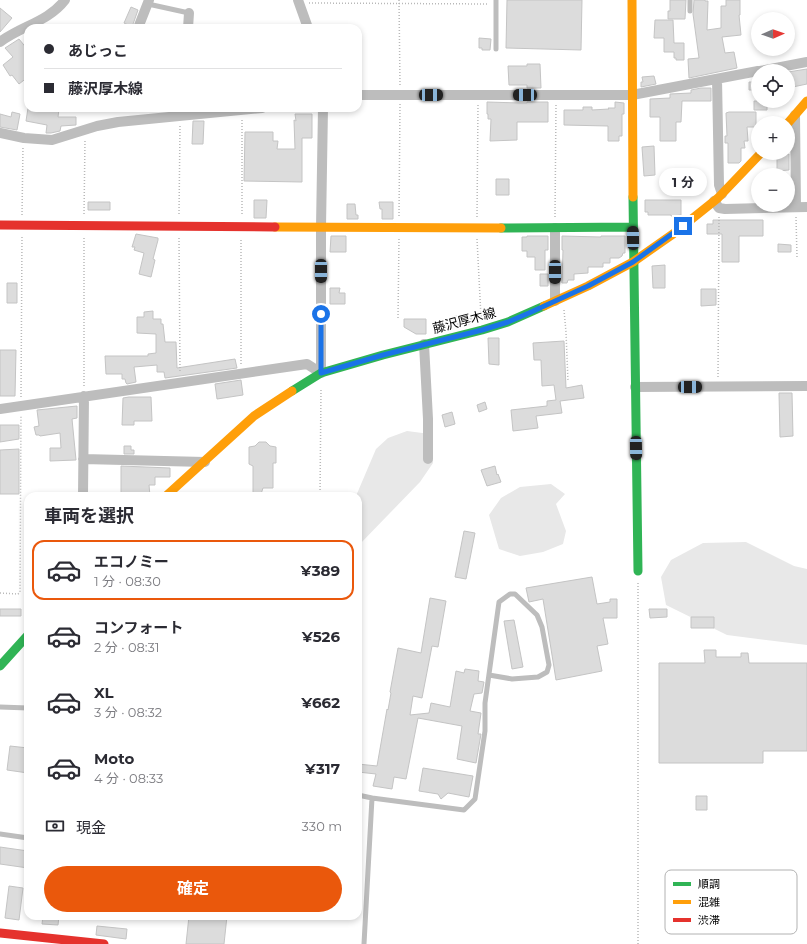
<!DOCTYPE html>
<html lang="ja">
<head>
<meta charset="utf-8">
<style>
  body { margin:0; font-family:Montserrat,"Noto Sans JP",sans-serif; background:#f2f2f3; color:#2b2b33; height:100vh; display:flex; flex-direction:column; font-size:15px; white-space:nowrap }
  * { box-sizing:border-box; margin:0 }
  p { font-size:13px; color:#7c7c81 }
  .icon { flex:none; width:22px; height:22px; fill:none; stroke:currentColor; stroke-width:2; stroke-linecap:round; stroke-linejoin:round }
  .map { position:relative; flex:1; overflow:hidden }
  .sheet { position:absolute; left:24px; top:492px; width:338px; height:428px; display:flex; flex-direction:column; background:#fff; border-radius:12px; box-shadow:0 2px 6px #0003 }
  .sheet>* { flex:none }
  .banner { position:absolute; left:24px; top:24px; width:338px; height:88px; border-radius:12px; box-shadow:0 2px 6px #0003; display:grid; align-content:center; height:88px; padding:0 20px; background:#fff }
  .needle { width:26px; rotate:88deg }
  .buttons { position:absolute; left:751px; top:12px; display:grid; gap:8px }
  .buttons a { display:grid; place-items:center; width:44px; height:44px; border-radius:50%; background:#fff; box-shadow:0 2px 6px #0003; font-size:20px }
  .end { position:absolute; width:18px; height:18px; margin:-9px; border:5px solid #1a73e8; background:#fff; box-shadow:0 0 0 2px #fff }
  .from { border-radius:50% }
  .bubble { position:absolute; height:28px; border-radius:14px; background:#fff; box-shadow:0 2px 6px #0003; font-size:13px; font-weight:700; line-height:28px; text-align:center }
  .car { position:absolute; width:12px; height:24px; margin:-12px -6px; border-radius:5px; box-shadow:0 0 3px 1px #0007; background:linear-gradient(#222 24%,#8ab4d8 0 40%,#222 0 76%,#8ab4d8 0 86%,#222 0) }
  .banner b { display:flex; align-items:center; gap:14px; height:38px; font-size:15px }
  .banner b+b { border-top:1px solid #e1e1e2 }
  .banner i { width:10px; height:10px; background:#2b2b33 }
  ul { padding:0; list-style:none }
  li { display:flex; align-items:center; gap:12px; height:60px; margin:0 8px 6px; padding:0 12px; border:2px solid transparent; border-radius:12px }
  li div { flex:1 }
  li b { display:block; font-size:15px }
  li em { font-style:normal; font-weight:700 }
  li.selected { border-color:#ea580c }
  li>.icon { width:36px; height:36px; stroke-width:1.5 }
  h2 { padding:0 20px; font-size:18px; line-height:48px }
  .pay { display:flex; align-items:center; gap:10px; height:44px; padding:0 20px; font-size:15px }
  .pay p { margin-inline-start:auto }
  .action { display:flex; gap:8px; margin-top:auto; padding:8px 20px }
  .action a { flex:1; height:46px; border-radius:24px; background:#ea580c; color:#fff; font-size:16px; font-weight:700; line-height:46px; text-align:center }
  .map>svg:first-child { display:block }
  .green { fill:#e8e8e8 }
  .building { fill:#dcdcdc; stroke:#c4c4c4 }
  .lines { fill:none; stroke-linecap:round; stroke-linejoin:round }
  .path { stroke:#b8b8b8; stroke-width:1.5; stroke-dasharray:1 2; stroke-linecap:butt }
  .lane { stroke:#bdbdbd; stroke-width:5 }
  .street { stroke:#bdbdbd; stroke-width:10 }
  .fast { stroke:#30b455; stroke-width:9 }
  .slow { stroke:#ff9f0a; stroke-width:9 }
  .jam { stroke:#e5322d; stroke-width:9 }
  .route { stroke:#1a73e8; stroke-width:5 }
  .labels { text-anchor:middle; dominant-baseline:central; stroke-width:3; stroke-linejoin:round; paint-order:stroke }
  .street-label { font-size:13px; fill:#000; stroke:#fff }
  .key { fill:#fff; stroke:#b2b2b2; stroke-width:1 }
  .key-label { font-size:11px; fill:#000 }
</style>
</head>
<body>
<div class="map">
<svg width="807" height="944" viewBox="0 0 807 944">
  <rect width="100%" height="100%" fill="#fff"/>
  <path class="green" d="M 407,431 L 430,434 L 433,463 L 420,482 L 358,546 L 358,496 L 356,496 L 376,449 L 388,438 Z
    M 551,484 L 565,494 L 556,504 L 566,531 L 563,544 L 543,552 L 520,556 L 499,549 L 489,515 L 501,498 L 520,487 Z
    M 746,542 L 794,566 L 807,569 L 807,645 L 727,635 L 666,605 L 661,577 L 671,560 L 703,543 Z"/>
  <path class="building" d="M 507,0 L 582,0 L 581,50 L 506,48 Z
    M 670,0 L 686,0 L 685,19 L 668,19 L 668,11 L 670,11 Z
    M 694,0 L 705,0 L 705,1 L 708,1 L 707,30 L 721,28 L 721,6 L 726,6 L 726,0 L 740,0 L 740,15 L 739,15 L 741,35 L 722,37 L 725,53 L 734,52 L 737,68 L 689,78 L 688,59 L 699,58 L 693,14 Z
    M 131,7 L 138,10 L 132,27 L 124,23 Z
    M 0,8 L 12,18 L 0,32 Z
    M 655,20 L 673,20 L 674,43 L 684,43 L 684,60 L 676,60 L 676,58 L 674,58 L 674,52 L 664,52 L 664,38 L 654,38 Z
    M 479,38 L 491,39 L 490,50 L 482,50 L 482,48 L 479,48 Z
    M 19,39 L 28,50 L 28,77 L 19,84 L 12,75 L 10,76 L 3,65 L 13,57 L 5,48 Z
    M 527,64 L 540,64 L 541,88 L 527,88 L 527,85 L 509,85 L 508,66 L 527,66 Z
    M 807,69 L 807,84 L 788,88 L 788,72 Z
    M 654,76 L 656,84 L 641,87 L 641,82 L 643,82 L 642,77 Z
    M 749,82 L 758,82 L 758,90 L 749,90 Z
    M 701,88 L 711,88 L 711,101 L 682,101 L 681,122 L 676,122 L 676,141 L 660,141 L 660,117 L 650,117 L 650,99 L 670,98 L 670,94 L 691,93 L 691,90 Z
    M 754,101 L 767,101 L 767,110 L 754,110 Z
    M 487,102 L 520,103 L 527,103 L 527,102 L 548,102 L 548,122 L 517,122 L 517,140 L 490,141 L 491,119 L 488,119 L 488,114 L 487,114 Z
    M 615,102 L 624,103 L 624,114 L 622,114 L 622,136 L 619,136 L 619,141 L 608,141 L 608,126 L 564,125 L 564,110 L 583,110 L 583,107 L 592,107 L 592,110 L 609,109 L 608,108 L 615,108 Z
    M 28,108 L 59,109 L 58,117 L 76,117 L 76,125 L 61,126 L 60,131 L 51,133 L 46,133 L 47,125 L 26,121 Z
    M 12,112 L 20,114 L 17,130 L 0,127 L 0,114 L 11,117 Z
    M 729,112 L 756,112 L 756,127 L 747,127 L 748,141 L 744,141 L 745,148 L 741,148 L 741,161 L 739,163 L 728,163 L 728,143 L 725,143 L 725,136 L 727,136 L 726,113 Z
    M 295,114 L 312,114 L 312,138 L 302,138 L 302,182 L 244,181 L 245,132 L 273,132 L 273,141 L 278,141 L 277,149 L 295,149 L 294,120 L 296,121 Z
    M 193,121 L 204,121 L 203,144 L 192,144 Z
    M 654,146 L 655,175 L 644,176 L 642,147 Z
    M 777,154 L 789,154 L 789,170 L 777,171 Z
    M 496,179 L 509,179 L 509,195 L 496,195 Z
    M 254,200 L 267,200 L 266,218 L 254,218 Z
    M 645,200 L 681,200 L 681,215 L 671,216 L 671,215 L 648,215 L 648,212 L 645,212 Z
    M 88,202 L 110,202 L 110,210 L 88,210 Z
    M 379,202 L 393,202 L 393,219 L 382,219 L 382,209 L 380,209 Z
    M 347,204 L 355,204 L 356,215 L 358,215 L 358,219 L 347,219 Z
    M 713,220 L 763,220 L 763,236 L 739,236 L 739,262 L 722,262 L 722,234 L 707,234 L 707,224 L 713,224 Z
    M 136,234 L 158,238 L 158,240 L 153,259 L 155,260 L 151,277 L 139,274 L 144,253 L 134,250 L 135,247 L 132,247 Z
    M 331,236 L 346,236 L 346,252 L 330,252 Z
    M 527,236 L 548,236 L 548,250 L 545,250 L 545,270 L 535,270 L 535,257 L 527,257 L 527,251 L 522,251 L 522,237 L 527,237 Z
    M 562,236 L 601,237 L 601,236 L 625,236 L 625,253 L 623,253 L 622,256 L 619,258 L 610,258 L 610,263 L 603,263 L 603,267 L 588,267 L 588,273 L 574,274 L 574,280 L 568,280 L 567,283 L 562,283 L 563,250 L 562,250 Z
    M 778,244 L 791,245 L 791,252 L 778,252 Z
    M 665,265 L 665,288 L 653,288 L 652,266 Z
    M 540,274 L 548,274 L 548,286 L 540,286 Z
    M 7,283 L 17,283 L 17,303 L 7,303 Z
    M 330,288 L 340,288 L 339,293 L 345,293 L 345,304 L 330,304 Z
    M 701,289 L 716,289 L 716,305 L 701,306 Z
    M 153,311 L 153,319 L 161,319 L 161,324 L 163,324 L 165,342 L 176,342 L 177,368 L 235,359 L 237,368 L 165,378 L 164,372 L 157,372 L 157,365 L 134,367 L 136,382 L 127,384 L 126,383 L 125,379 L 122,379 L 122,374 L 106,374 L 105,356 L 148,356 L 148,354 L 156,353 L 156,334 L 137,333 L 137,317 L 144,317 L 144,312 Z
    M 456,316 L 482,316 L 469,324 L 463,325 L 452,325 L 452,317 Z
    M 404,319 L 426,319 L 426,334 L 416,334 L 404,327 Z
    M 488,338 L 499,338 L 499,365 L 489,364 Z
    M 564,341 L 566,388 L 582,385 L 584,398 L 560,401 L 562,413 L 536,416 L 538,428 L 513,431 L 511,410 L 547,406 L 547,401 L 556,400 L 554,385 L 542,386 L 541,360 L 534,360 L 533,343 Z
    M 0,350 L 16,350 L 15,396 L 0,396 Z
    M 241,380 L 243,395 L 217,399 L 215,384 Z
    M 779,393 L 792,393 L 793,436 L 780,437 Z
    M 129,397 L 151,397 L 152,421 L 134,421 L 134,425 L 122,425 L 123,398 Z
    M 485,402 L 487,409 L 479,412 L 477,405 Z
    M 77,406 L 77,418 L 72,419 L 76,460 L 50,461 L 50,448 L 61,448 L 60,433 L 40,436 L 39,435 L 36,435 L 34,427 L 39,426 L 37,410 Z
    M 452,412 L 455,424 L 445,427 L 442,415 Z
    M 0,425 L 19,425 L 19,439 L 0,442 Z
    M 259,442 L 266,442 L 270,446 L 276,447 L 276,463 L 273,463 L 273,488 L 263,488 L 261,494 L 253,494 L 253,466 L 249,464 L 249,447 L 255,446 Z
    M 124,446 L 131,446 L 131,450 L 134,450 L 134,454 L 124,454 Z
    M 19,449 L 19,494 L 0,494 L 0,450 Z
    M 121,466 L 170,468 L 170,477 L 155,477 L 155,485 L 149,485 L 150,496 L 121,496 Z
    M 495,466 L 497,475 L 498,474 L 501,482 L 487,486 L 481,470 Z
    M 464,531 L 475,533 L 466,579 L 455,577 Z
    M 592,577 L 597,604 L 610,602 L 610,599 L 617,599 L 617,618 L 603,618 L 608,644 L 597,646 L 602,671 L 556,680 L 543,599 L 529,602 L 526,588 Z
    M 430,598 L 446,601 L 438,647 L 432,646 L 422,698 L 413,696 L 410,715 L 429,713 L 431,703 L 450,707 L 456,671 L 464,673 L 465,669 L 479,671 L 478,681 L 484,682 L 482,693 L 474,694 L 470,711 L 481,713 L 478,734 L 481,734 L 476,763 L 457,759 L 462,726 L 418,718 L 406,779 L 394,777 L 392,789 L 373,786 L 376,774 L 358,772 L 358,764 L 377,766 L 387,709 L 388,710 L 391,693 L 390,692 L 398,648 L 421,653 Z
    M 0,609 L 21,609 L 21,616 L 0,616 Z
    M 649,609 L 667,609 L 667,617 L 650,618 Z
    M 691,617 L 714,617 L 714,628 L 691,628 Z
    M 514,620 L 523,667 L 512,669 L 504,621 Z
    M 704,650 L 716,650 L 716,657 L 741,657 L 741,653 L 748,653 L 749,663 L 807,663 L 807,751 L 763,751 L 763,763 L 659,763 L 659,663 L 705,663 Z
    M 10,746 L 28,748 L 28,773 L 7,770 Z
    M 423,768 L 473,776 L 469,797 L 448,793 L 441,799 L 438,794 L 419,791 Z
    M 696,796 L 707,796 L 707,810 L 696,810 Z
    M 0,847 L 28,851 L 28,868 L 0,864 Z
    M 9,886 L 23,888 L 19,920 L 5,918 Z
    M 43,916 L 59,916 L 58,925 L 42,924 Z
    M 189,916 L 227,916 L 224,944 L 186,944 Z
    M 97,926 L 127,929 L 126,939 L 96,935 Z"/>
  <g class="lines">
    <path class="path" d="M 399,0 L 400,86
      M 309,3 L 489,4
      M 84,214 L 85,140
      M 179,214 L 180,126
      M 242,214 L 242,120
      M 22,215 L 23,146
      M 399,216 L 400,104
      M 477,217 L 478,105
      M 555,217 L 556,105
      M 796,217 L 797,257
      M 179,238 L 180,372
      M 477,239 L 481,317
      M 564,310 L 566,332 L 568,381
      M 398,318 L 399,238
      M 241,364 L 241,238
      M 718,377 L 719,217
      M 84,386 L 84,236
      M 21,397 L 22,236
      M 320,496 L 321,389
      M 638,583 L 638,944
      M 0,593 L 18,594 L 20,592 L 21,416"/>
    <path class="lane" d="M 496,0 L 496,49
      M 148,4 L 189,13
      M 690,11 L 690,0
      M 0,707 L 28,708
      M 358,795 L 372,798
      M 0,834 L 28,838
      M 364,944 L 372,798 L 464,810 L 475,799 L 485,731 L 485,703 L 499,602 L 510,594 L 515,594 L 537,615 L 542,627 L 549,665 L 547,672 L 538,677 L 512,679 L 489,675"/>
    <path class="street" d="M 298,0 L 308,28
      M 138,28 L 149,0
      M 188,28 L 189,13
      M 0,42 C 21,26 48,22 65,0
      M 760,71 L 807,62
      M 717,79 L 719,185 L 722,194
      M 358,95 L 632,95 L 758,71
      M 795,115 L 796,207
      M 0,133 L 24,138 L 52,140 L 97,126 L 118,122 L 262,108
      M 714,201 L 719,208 L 725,209 L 807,207
      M 555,228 L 555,301
      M 424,344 L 428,419 L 428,459
      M 321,373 L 321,227 L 323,108
      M 635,387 L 807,386
      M 0,409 L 307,364 L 321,373
      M 83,459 L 205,462
      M 83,496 L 84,396"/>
    <path class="fast" d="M 633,197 L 638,571
      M 501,228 L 633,227
      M 292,391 L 321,373 L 383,355 L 482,330 L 508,322 L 544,306
      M 0,666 L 28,635"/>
    <path class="slow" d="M 632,0 L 633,197
      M 788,123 L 807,101
      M 275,227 L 501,228
      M 544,306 L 588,286 L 633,262 L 673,234 L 718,198 L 761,153
      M 166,496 L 254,416 L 292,391"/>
    <path class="jam" d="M 0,225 L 275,227
      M 0,933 L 104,944"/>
  </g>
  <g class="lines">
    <path class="route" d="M 321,314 L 321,373 L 383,355 L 482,330 L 508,322 L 529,313 L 588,286 L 633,262 L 683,226"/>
  </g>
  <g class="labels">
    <g class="street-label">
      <text transform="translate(464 320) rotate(-15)">藤沢厚木線</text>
    </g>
  </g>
  <rect x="665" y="870" width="132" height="64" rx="6" class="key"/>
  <rect x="673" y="882" width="18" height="4" fill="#30b455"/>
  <rect x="673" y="900" width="18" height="4" fill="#ff9f0a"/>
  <rect x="673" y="918" width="18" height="4" fill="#e5322d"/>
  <g class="key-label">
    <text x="698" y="888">順調</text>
    <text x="698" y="906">混雑</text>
    <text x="698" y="924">渋滞</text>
  </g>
</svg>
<div class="buttons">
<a><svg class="needle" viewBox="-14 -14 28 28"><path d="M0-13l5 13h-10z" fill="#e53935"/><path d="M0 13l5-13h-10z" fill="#7c7c81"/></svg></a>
<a><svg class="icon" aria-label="locate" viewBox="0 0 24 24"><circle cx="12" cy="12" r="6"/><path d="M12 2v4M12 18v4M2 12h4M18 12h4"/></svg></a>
<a>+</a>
<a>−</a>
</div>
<i class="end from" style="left:321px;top:314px"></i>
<i class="end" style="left:683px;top:226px"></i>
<div class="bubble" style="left:659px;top:168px;width:48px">1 分</div>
<i class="car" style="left:431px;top:95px;rotate:90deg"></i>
<i class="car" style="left:525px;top:95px;rotate:270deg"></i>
<i class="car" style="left:633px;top:238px;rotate:359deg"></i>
<i class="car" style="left:321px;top:271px;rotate:180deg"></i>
<i class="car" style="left:555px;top:272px;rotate:180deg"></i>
<i class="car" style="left:690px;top:387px;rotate:90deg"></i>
<i class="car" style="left:636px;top:448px;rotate:179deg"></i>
<div class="banner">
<b><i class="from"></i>あじっこ</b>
<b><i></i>藤沢厚木線</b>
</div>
<section class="sheet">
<h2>車両を選択</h2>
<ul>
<li class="selected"><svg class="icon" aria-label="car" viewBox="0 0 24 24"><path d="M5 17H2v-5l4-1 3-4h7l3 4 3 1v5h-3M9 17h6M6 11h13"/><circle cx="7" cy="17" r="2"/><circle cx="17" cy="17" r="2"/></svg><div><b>エコノミー</b><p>1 分 · 08:30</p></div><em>¥389</em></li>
<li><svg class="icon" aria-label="car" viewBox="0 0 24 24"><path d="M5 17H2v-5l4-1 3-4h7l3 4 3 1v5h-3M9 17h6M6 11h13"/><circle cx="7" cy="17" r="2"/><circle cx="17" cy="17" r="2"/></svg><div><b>コンフォート</b><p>2 分 · 08:31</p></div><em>¥526</em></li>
<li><svg class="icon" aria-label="car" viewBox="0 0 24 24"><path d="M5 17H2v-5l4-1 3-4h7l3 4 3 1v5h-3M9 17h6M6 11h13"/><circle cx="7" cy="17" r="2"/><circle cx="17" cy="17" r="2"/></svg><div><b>XL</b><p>3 分 · 08:32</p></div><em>¥662</em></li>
<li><svg class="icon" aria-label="car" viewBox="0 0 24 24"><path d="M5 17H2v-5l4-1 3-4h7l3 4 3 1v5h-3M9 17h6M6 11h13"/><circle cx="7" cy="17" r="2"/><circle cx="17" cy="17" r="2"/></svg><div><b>Moto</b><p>4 分 · 08:33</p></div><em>¥317</em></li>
</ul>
<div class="pay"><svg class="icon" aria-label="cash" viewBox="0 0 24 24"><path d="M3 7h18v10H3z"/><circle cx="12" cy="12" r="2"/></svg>現金<p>330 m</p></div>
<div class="action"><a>確定</a></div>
</section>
</div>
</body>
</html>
